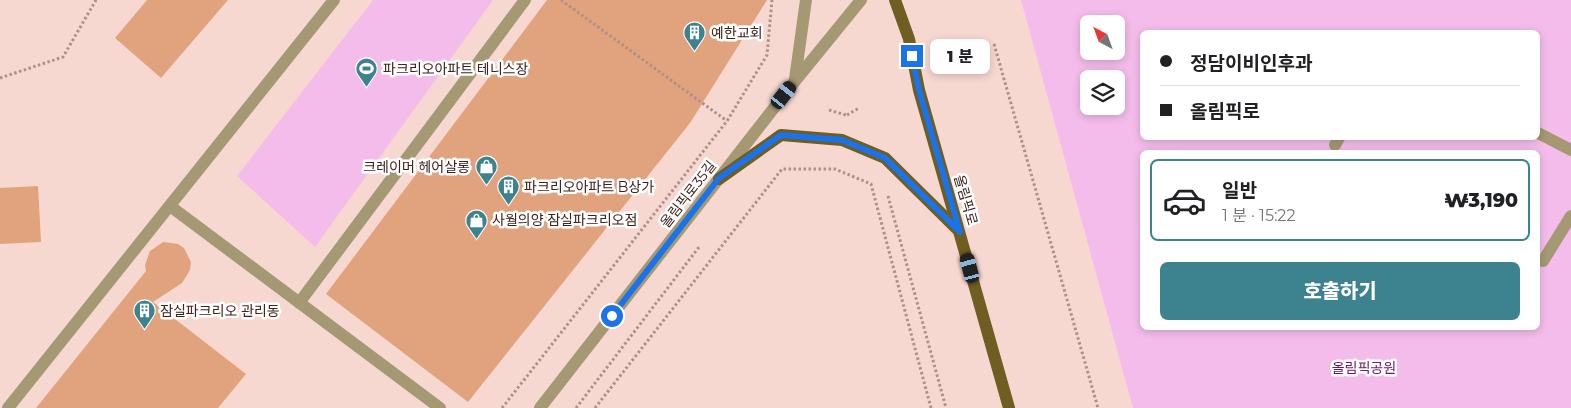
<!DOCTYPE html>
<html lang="ko">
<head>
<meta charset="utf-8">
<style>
  body { margin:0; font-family:Montserrat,"Noto Sans KR",sans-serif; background:#f2f2f2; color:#202124; height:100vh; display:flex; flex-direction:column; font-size:19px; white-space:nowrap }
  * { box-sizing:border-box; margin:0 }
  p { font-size:16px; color:#757577 }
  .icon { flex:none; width:28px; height:28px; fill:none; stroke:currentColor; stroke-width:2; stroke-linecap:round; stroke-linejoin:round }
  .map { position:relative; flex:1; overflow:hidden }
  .sheet { position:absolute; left:1140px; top:150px; width:400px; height:180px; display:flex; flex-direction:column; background:#fff; border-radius:8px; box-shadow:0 2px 8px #0003 }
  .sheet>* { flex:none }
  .top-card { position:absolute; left:1140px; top:30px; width:400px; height:110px; border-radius:8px; box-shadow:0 2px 8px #0003; display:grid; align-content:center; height:110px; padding:0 20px; background:#fff }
  .needle { width:32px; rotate:319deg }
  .controls { position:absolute; left:1080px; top:15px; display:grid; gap:10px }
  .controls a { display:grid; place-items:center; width:45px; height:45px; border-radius:8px; background:#fff; box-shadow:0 2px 8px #0003; font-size:25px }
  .end { position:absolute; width:22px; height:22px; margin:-11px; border:6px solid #1a73e8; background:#fff; box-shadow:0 0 0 2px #fff }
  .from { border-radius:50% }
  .bubble { position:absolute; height:35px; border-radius:8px; background:#fff; box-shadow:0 2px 8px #0003; font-size:16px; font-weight:800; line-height:35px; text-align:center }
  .car { position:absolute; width:15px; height:30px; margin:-15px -8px; border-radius:6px; box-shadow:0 0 4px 1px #0007; background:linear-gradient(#222 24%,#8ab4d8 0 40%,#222 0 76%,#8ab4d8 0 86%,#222 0) }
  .top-card b { display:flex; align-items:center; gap:18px; height:48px; font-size:19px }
  .top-card b+b { border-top:1px solid #e0e0e0 }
  .top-card i { width:12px; height:12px; background:#202124 }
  ul { padding:9px 0 0; list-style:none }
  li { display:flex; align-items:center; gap:15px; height:82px; margin:0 10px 8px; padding:0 10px; border:2px solid transparent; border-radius:8px }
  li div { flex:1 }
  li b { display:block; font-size:19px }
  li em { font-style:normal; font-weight:800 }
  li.current { border-color:#3d828f }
  li>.icon { width:45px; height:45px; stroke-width:1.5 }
  .cta { display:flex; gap:10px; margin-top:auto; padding:10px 20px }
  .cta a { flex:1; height:58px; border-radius:8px; background:#3d828f; color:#fff; font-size:20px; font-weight:800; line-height:58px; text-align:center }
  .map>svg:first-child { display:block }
  .green { fill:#f4bceb; fill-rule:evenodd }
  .building { fill:#e1a37e }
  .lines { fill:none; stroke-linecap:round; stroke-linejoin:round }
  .path { stroke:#ae908a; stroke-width:3; stroke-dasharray:2.5 2.5; stroke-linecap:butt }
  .minor { stroke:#a59974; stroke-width:12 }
  .major { stroke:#6f5d22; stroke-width:12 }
  .route { stroke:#1a73e8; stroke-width:6 }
  .labels { text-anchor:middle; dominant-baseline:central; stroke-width:5; stroke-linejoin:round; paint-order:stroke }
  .poi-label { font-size:14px; fill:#3e221c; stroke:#fff; text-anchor:start }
  .street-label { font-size:14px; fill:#3e221c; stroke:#fff }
  .park-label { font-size:14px; fill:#6e1866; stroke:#fff }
</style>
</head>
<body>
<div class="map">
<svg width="1571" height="408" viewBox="0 0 1571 408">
  <rect width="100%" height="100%" fill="#f7d8d1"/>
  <path class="green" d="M 373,0 L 493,0 L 315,247 L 237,176 Z
    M 1021,0 L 1571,0 L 1571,408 L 1133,408 ZM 1089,24 L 1116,24 L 1116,51 L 1089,51 ZM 1142,32 L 1538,32 L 1538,138 L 1142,138 ZM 1089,79 L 1116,79 L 1116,106 L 1089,106 ZM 1142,152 L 1538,152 L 1538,328 L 1142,328 Z"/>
  <path class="building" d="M 147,0 L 228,0 L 161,78 L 115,38 Z
    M 547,0 L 767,0 L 690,123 L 468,402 L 326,294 Z
    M 38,186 L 41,242 L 0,244 L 0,188 Z
    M 163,242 L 178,244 L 184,248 L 191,262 L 190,270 L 182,283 L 153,302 L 246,374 L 218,408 L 36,408 L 146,271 L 145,265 L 150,251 Z"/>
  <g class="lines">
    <path class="path" d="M 561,0 L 727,121
      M 994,44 L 1098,408
      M 0,78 L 63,57 L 96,0
      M 829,110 L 846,115
      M 847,115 L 859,108
      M 888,196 L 946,408
      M 502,408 L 727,121 L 767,55 L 772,0
      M 576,408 L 699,247
      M 595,408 L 782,169 L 835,169 L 871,184 L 931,408"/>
    <path class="minor" d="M 795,79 L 806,0
      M 1538,133 L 1571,150
      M 1335,145 L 1339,138
      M 170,206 L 440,408
      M 1543,261 L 1571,216
      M 299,303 L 525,0
      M 8,408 L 334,0
      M 540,408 L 795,81 L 861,0"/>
    <path class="major" d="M 895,0 L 909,39 L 919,90 L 1009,408
      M 719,179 L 781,135 L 842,140 L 885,158 L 959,231"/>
  </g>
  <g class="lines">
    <path class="route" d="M 612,316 L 719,178 L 781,135 L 842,140 L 885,158 L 960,232 L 919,90 L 912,56"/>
  </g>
  <defs>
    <symbol id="building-pin" viewBox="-11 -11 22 30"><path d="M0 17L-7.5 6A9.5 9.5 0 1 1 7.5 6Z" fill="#3d828f" stroke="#fff"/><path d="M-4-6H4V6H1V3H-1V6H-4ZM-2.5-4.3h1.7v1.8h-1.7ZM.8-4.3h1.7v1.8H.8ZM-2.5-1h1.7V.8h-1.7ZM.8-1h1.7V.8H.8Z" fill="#fff"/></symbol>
    <symbol id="stadium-pin" viewBox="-11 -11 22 30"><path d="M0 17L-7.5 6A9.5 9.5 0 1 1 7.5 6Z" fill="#3d828f" stroke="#fff"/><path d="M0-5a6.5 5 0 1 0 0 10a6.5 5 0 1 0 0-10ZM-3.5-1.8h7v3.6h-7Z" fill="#fff"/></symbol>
    <symbol id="shop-pin" viewBox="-11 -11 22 30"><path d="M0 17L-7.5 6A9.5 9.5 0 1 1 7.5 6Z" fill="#3d828f" stroke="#fff"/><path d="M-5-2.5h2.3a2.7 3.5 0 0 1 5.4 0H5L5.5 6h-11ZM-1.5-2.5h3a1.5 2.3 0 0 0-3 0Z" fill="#fff"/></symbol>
  </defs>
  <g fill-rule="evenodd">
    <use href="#building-pin" x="682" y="20" width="25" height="34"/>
    <use href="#stadium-pin" x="354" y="56" width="25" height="34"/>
    <use href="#shop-pin" x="474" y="154" width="25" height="34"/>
    <use href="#building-pin" x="496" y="174" width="25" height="34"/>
    <use href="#shop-pin" x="464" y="208" width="25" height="34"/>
    <use href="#building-pin" x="132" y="298" width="25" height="34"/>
  </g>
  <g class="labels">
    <g class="poi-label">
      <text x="711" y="33">예한교회</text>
      <text x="383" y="69">파크리오아파트 테니스장</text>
      <text x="470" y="167" text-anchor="end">크레이머 헤어살롱</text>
      <text x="524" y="187">파크리오아파트 B상가</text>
      <text x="492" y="220">사월의양 잠실파크리오점</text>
      <text x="160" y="311">잠실파크리오 관리동</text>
    </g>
    <g class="street-label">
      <text transform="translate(688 194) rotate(-52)">올림픽로35길</text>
      <text transform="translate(966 200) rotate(74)">올림픽로</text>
    </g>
    <g class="park-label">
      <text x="1364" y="368">올림픽공원</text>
    </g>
  </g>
</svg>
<div class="controls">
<a><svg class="needle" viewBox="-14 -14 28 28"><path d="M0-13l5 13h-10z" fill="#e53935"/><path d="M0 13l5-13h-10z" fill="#757577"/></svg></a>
<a><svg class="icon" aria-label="layers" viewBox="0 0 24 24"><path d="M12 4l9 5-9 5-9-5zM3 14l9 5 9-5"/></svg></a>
</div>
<i class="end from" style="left:612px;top:316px"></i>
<i class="end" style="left:912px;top:56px"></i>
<div class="bubble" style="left:930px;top:39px;width:60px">1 분</div>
<i class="car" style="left:784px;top:95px;rotate:38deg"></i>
<i class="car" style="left:970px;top:268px;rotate:345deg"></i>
<div class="top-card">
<b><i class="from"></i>정담이비인후과</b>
<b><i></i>올림픽로</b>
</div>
<section class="sheet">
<ul>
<li class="current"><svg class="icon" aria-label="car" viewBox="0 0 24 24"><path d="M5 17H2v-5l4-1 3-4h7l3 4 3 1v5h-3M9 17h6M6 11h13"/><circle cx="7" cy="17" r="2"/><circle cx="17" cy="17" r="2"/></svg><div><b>일반</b><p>1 분 · 15:22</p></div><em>₩3,190</em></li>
</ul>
<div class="cta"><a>호출하기</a></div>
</section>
</div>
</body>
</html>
